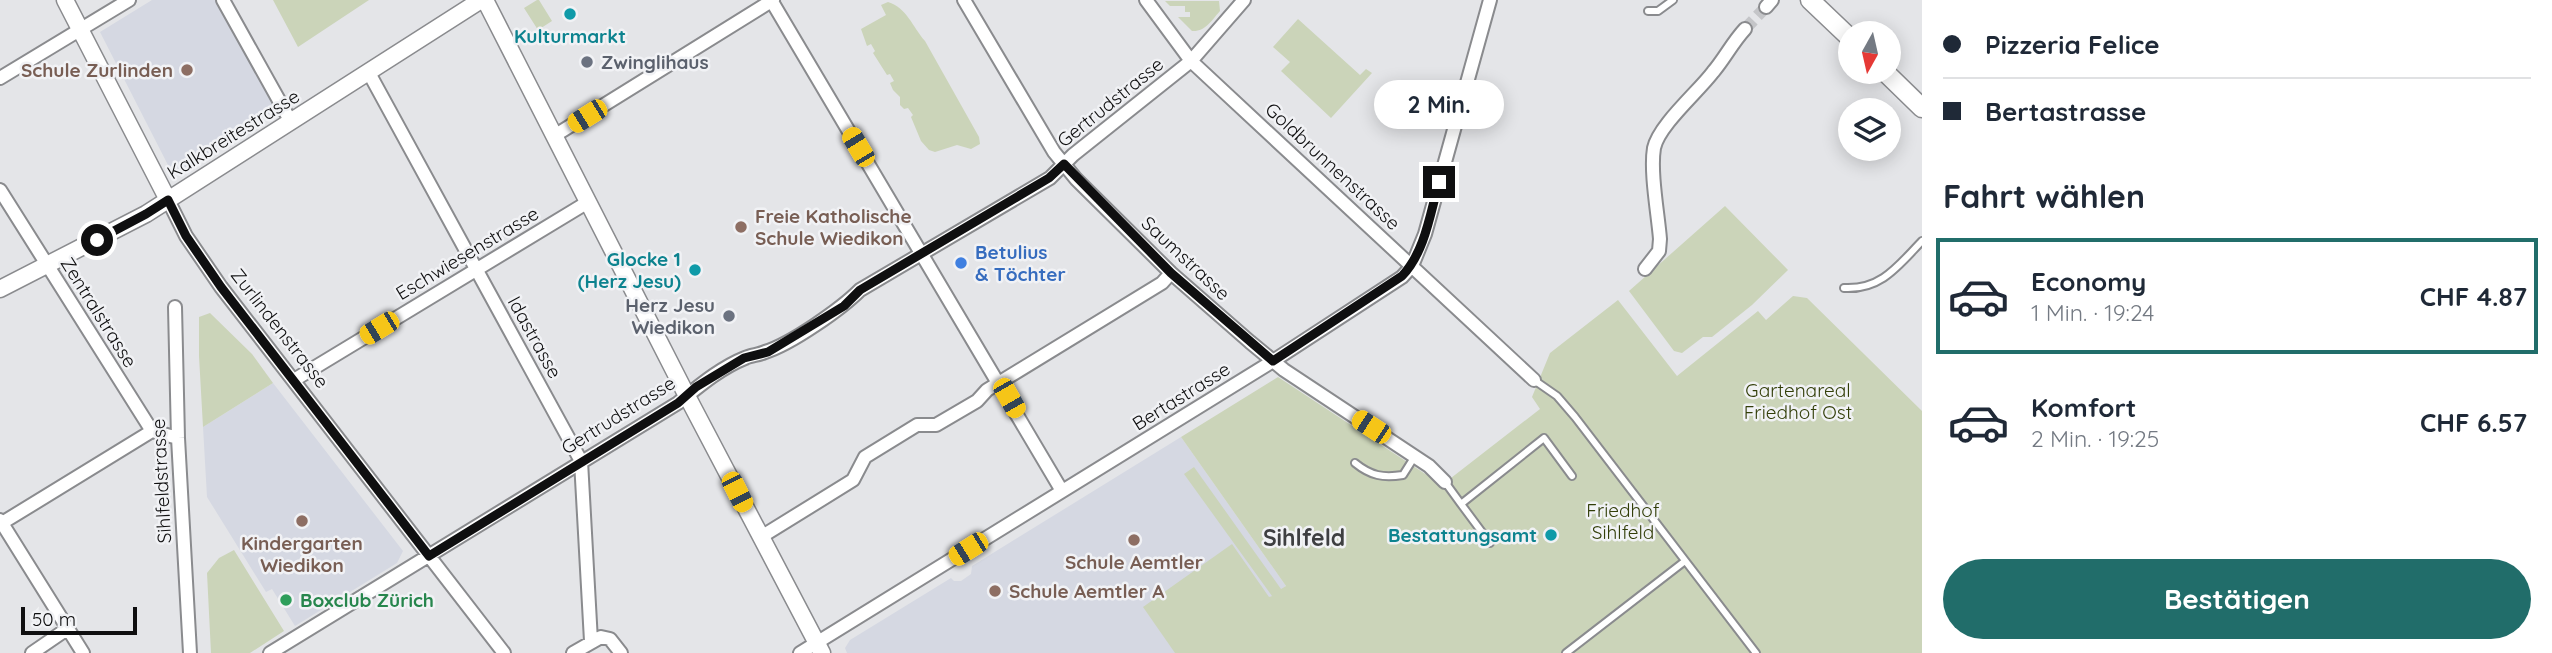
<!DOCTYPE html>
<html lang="de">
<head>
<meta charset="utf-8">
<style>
  body { margin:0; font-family:Quicksand,sans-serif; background:#f2f2f3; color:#1f2937; height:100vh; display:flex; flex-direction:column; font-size:26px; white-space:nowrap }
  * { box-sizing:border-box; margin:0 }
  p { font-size:23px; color:#747a83 }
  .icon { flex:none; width:38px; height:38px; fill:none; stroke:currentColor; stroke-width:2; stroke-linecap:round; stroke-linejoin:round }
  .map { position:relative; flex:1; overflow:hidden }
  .panel { display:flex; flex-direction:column; background:#fff; width:630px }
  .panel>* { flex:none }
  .guide { display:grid; align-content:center; height:154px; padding:0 21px; background:#fff }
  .needle { width:46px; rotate:188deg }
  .controls { position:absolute; left:1838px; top:21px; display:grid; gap:14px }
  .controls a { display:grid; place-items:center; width:63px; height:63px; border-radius:50%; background:#fff; box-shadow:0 4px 18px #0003; font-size:35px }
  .scale { position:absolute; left:21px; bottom:18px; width:116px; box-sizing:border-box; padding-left:7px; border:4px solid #0f0f10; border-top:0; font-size:19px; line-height:24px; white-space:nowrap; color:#0f0f10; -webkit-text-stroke:5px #f1f2f5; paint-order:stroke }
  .end { position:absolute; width:32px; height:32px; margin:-16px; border:9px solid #0f0f10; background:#fff; box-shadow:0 0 0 4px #fff }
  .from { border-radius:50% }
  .bubble { position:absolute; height:49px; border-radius:24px; background:#fff; box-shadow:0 4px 18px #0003; font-size:23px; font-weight:800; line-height:49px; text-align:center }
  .car { position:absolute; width:21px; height:42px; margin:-21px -10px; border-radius:9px; box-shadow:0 0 5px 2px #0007; background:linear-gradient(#f5c518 24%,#345 0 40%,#f5c518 0 76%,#345 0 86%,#f5c518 0) }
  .guide b { display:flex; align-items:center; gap:24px; height:66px; font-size:26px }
  .guide b+b { border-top:2px solid #e0e1e3 }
  .guide i { width:18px; height:18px; background:#1f2937 }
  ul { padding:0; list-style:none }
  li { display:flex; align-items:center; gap:21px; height:116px; margin:0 14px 10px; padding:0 7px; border:4px solid transparent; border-radius:0px }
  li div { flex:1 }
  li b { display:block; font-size:26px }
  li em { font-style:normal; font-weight:800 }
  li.current { border-color:#216d6a }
  li>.icon { width:63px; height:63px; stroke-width:1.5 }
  h2 { padding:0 21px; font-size:32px; line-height:84px }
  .action { display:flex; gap:14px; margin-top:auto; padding:14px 21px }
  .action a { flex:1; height:80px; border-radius:42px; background:#216d6a; color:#fff; font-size:28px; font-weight:800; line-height:80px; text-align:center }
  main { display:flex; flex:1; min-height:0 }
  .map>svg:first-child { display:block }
  .built { fill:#d5d8e2 }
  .green { fill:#cbd4b9 }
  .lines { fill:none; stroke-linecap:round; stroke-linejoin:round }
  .minor-tunnel { stroke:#c4c5c8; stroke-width:12; stroke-dasharray:12 6; stroke-linecap:butt }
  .service-casing { stroke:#8a8b8e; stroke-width:10 }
  .minor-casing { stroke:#8a8b8e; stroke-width:16 }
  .tertiary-casing { stroke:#8a8b8e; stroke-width:19 }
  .secondary-casing { stroke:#8a8b8e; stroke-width:21 }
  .service { stroke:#fff; stroke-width:6 }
  .minor { stroke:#fff; stroke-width:12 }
  .tertiary { stroke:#fff; stroke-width:16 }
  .secondary { stroke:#fff; stroke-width:18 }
  .route { stroke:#0f0f10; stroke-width:9 }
  .culture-dot { fill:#0f9aa8; stroke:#f1f2f5; stroke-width:2.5 }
  .worship-dot { fill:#6b7280; stroke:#f1f2f5; stroke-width:2.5 }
  .education-dot { fill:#8d6e63; stroke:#f1f2f5; stroke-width:2.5 }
  .shop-dot { fill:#3f7fe0; stroke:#f1f2f5; stroke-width:2.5 }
  .leisure-dot { fill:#2e9e5b; stroke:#f1f2f5; stroke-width:2.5 }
  .labels { text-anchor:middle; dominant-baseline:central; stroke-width:5; stroke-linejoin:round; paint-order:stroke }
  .culture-label { font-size:19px; font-weight:bold; fill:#0d838f; stroke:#f1f2f5; text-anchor:end }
  .worship-label { font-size:19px; font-weight:bold; fill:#5b616d; stroke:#f1f2f5; text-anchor:start }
  .education-label { font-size:19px; font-weight:bold; fill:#785e54; stroke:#f1f2f5; text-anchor:start }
  .street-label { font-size:19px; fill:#0f0f10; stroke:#f1f2f5 }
  .shop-label { font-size:19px; font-weight:bold; fill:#366cbe; stroke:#f1f2f5; text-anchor:start }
  .park-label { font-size:19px; fill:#323e08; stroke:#f1f2f5 }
  .leisure-label { font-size:19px; font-weight:bold; fill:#27864d; stroke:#f1f2f5; text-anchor:start }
  .quarter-label { font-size:23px; font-weight:bold; fill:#3e3f41; stroke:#f1f2f5 }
</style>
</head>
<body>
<main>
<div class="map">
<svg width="1922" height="653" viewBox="0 0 1922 653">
  <rect width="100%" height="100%" fill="#e4e5e8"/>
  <path class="built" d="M 152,0 L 216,0 L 276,109 L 180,171 L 176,166 L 169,167 L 100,32 Z
    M 273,383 L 403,551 L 397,563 L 295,626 L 272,589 L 266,592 L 207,497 L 203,427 Z
    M 1181,437 L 1286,586 L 1191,653 L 847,653 L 845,648 L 850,640 L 951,578 L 954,581 L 961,581 L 971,574 L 972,566 Z"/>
  <path class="green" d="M 273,0 L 369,0 L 298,47 Z
    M 537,0 L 539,0 L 552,21 L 538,30 L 524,8 Z
    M 1165,1 L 1219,1 L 1220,11 C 1212,20 1205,32 1192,31 L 1178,17 L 1190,17 L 1190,12 L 1185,12 L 1185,6 L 1170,6 Z
    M 888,2 C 907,8 912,26 925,41 L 979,137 L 980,144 L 971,149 L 957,145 L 935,152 L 929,150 L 921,141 L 911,117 L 913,115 L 908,108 L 904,109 L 900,105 L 900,97 L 893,90 L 890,83 L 894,81 L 890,74 L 887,75 L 873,53 L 875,51 L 871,44 L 867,46 L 861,29 L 886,15 L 881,5 Z
    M 1298,19 L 1360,75 L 1366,69 L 1372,73 L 1331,118 L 1281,71 L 1290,62 L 1273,47 Z
    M 1725,206 L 1788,270 L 1752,305 L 1712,337 L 1703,337 L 1682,353 L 1674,351 L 1629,291 Z
    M 1793,296 L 1807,298 L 1922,411 L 1922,653 L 1175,653 L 1143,607 L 1232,544 L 1269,597 L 1272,596 L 1184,474 L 1194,467 L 1281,589 L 1286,586 L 1181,437 L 1278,377 L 1442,485 L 1540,409 L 1532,397 L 1550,353 L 1618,300 L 1677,376 L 1758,311 L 1766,320 Z
    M 210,313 L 252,354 L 273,383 L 203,427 L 199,356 L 199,317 Z
    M 234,550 L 284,631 L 250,653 L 211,653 L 207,573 L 219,558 Z"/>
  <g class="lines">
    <path class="minor-tunnel" d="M 1745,29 L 1766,7"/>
    <defs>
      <path id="service" d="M 1648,11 L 1658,11 L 1673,0
        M 1844,288 C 1881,290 1898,266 1922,241
        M 1534,380 L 1557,396 L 1575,417 L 1756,653
        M 1355,463 C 1371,476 1383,478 1403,475 L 1415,456
        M 1445,482 L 1461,504 L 1544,438 L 1572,476
        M 1461,504 L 1490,543
        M 1566,653 L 1685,561"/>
      <path id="minor" d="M 223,0 L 291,122
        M 771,0 L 1062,491
        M 964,0 L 1054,152 L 1076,179 L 1171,273 L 1250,342 L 1284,370 L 1429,466 L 1445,482
        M 1146,0 L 1191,61 L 1534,380
        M 1766,7 L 1772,0
        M 369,73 L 581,461 L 591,641
        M 0,78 L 129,0
        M 554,136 L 773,0
        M 0,190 L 152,431 L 178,438
        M 168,200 L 186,236 L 221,287 L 504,653
        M 1645,269 L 1659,251 L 1660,239 C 1658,214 1650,172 1654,148 C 1659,125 1698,92 1713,72 C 1725,58 1732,43 1745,29
        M 175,307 L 178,438 L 190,653
        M 294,380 L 588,202
        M 0,520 L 83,653
        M 2,523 L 152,431
        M 761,537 L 853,480 L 865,457 L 917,425 L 936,425 L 977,401 L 987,390 L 1162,283 L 1171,273
        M 32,653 L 67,629
        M 270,653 L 678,403 C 698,387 720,368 745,358 C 751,355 759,355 765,352 C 791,344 841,309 860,290 L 1050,178 L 1073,155 L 1191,61 L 1244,0
        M 573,653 L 601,637 L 610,639 L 621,653
        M 800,653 L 1273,361 L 1402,277 L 1412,266 L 1425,234 L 1490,0"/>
      <path id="tertiary" d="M 65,0 L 168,200
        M 485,0 L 687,396 L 822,653
        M 0,289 L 146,214 L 481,0"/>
      <path id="secondary" d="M 1810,0 L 1850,38
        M 1885,72 L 1922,108"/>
    </defs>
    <use href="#service" class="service-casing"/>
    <use href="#minor" class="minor-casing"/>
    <use href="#tertiary" class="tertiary-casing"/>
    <use href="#secondary" class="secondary-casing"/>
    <use href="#service" class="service"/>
    <use href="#minor" class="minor"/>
    <use href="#tertiary" class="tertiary"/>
    <use href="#secondary" class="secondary"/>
  </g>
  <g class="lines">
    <path class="route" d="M 97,240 L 146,214 L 168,200 L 186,236 L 221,287 L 429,556 L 678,403 L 696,387 L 744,358 L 768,352 L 844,306 L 860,290 L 1049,178 L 1064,164 L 1171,273 L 1273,361 L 1402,276 C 1425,252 1430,214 1439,182"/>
  </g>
  <g class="culture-dot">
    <circle cx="570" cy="14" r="7"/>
    <circle cx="695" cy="270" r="7"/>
    <circle cx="1551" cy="535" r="7"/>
  </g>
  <g class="worship-dot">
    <circle cx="587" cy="62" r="7"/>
    <circle cx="729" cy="316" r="7"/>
  </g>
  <g class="education-dot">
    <circle cx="187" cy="70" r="7"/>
    <circle cx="741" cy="227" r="7"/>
    <circle cx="302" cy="521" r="7"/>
    <circle cx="1134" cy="540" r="7"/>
    <circle cx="995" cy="591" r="7"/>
  </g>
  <circle class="shop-dot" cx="961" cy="263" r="7"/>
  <circle class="leisure-dot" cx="286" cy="600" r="7"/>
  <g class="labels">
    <g class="culture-label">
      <text x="570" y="36" text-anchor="middle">Kulturmarkt</text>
      <text x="681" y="259">Glocke 1<tspan x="681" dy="22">(Herz Jesu)</tspan></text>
      <text x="1537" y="535">Bestattungsamt</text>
    </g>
    <g class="worship-label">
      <text x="601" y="62">Zwinglihaus</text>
      <text x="715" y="305" text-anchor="end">Herz Jesu<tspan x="715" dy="22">Wiedikon</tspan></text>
    </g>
    <g class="education-label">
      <text x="173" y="70" text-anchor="end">Schule Zurlinden</text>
      <text x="755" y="216">Freie Katholische<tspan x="755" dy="22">Schule Wiedikon</tspan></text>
      <text x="302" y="543" text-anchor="middle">Kindergarten<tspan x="302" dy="22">Wiedikon</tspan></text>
      <text x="1134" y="562" text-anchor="middle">Schule Aemtler</text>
      <text x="1009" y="591">Schule Aemtler A</text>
    </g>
    <g class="street-label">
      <text transform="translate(1110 102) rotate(-39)">Gertrudstrasse</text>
      <text transform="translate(233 134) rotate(-32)">Kalkbreitestrasse</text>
      <text transform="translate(1333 166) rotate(43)">Goldbrunnenstrasse</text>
      <text transform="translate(467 253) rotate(-31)">Eschwiesenstrasse</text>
      <text transform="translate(1186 258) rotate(43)">Saumstrasse</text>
      <text transform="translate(99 312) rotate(58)">Zentralstrasse</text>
      <text transform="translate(280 328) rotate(52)">Zurlindenstrasse</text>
      <text transform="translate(535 337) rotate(61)">Idastrasse</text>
      <text transform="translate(1181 396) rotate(-32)">Bertastrasse</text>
      <text transform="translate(618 415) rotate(-32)">Gertrudstrasse</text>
      <text transform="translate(161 481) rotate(-93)">Sihlfeldstrasse</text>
    </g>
    <g class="shop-label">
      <text x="975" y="252">Betulius<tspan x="975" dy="22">&amp; Töchter</tspan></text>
    </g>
    <g class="park-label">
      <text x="1798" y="390">Gartenareal<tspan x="1798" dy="22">Friedhof Ost</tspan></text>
      <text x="1623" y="510">Friedhof<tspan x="1623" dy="22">Sihlfeld</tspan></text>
    </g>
    <g class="leisure-label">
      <text x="300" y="600">Boxclub Zürich</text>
    </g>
    <g class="quarter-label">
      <text x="1304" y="537">Sihlfeld</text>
    </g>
  </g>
</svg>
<div class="controls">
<a><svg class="needle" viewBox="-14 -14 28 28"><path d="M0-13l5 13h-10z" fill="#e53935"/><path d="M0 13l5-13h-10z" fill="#747a83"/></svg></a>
<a><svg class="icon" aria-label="layers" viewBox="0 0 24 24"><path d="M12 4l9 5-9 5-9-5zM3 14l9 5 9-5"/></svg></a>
</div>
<div class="scale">50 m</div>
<i class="end from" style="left:97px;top:240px"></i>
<i class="end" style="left:1439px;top:182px"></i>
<div class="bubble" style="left:1374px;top:80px;width:130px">2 Min.</div>
<i class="car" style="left:587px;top:116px;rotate:238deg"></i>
<i class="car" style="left:858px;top:147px;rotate:329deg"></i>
<i class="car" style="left:379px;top:328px;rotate:239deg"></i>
<i class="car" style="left:1009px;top:398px;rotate:150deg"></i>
<i class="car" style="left:1371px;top:427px;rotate:303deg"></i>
<i class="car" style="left:737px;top:492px;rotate:153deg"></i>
<i class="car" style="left:968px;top:549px;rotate:238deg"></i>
</div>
<section class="panel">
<div class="guide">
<b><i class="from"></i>Pizzeria Felice</b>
<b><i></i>Bertastrasse</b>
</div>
<h2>Fahrt wählen</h2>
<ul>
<li class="current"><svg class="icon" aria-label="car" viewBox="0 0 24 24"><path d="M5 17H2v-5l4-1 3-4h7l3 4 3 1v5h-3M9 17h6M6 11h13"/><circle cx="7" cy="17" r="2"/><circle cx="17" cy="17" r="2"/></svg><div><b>Economy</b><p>1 Min. · 19:24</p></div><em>CHF 4.87</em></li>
<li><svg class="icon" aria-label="car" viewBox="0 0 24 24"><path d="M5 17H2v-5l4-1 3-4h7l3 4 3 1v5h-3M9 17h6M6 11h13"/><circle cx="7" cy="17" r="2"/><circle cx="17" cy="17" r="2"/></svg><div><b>Komfort</b><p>2 Min. · 19:25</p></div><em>CHF 6.57</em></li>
</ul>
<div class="action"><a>Bestätigen</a></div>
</section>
</main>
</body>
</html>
